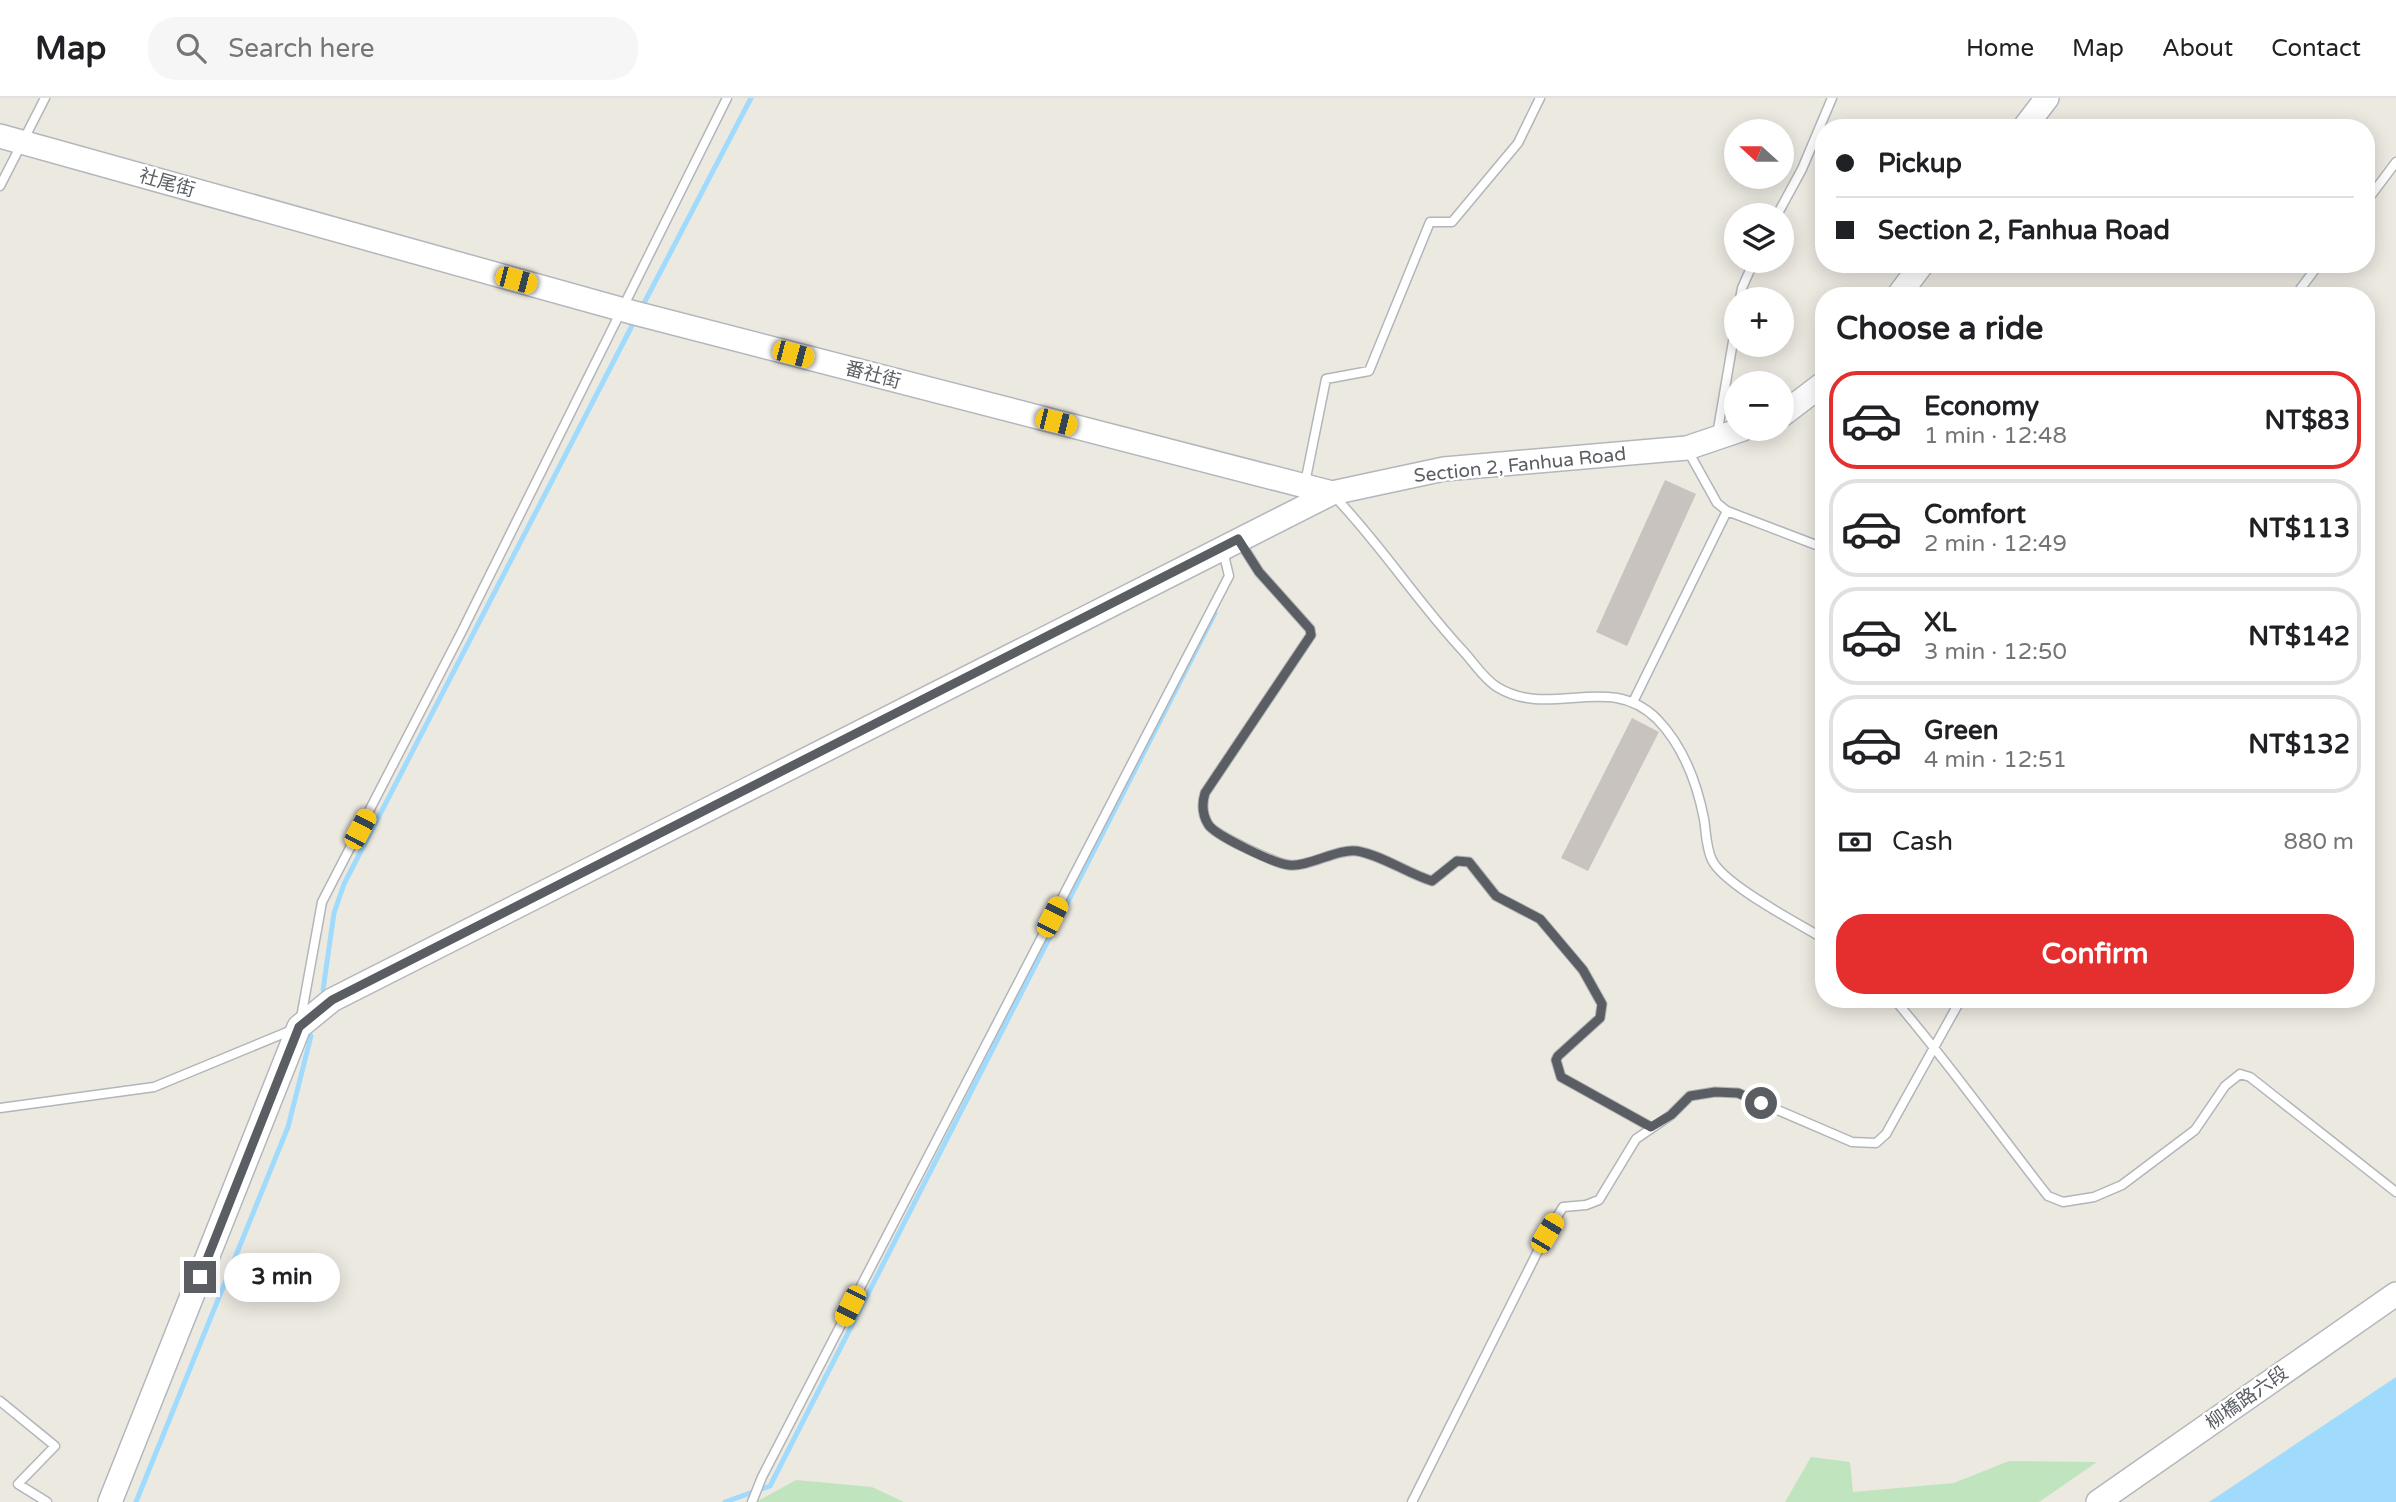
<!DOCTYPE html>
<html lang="en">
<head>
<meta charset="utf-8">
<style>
  body { margin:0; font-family:"Varela Round","Noto Sans TC",sans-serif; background:#f6f6f6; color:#202124; height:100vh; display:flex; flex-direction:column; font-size:26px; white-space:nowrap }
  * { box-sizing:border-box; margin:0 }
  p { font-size:23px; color:#757577 }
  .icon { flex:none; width:38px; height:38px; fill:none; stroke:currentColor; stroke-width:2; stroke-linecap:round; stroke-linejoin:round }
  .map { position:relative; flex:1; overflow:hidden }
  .panel { position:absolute; left:1815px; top:189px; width:560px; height:721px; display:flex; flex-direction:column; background:#fff; border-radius:28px; box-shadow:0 4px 18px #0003 }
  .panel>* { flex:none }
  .top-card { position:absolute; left:1815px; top:21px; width:560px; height:154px; border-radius:28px; box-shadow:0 4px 18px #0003; display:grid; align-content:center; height:154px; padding:0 21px; background:#fff }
  .needle { width:46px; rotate:291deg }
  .buttons { position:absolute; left:1724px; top:21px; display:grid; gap:14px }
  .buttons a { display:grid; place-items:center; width:70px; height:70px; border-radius:50%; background:#fff; box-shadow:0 4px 18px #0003; font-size:35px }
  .end { position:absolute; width:32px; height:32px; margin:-16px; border:9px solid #5a5e62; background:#fff; box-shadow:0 0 0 4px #fff }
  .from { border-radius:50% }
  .bubble { position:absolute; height:49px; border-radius:24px; background:#fff; box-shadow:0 4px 18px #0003; font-size:23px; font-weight:700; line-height:49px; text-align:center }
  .car { position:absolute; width:21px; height:42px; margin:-21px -10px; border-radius:9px; box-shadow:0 0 5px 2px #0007; background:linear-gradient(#f5c518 24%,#345 0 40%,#f5c518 0 76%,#345 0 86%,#f5c518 0) }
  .top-card b { display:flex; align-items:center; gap:24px; height:66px; font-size:26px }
  .top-card b+b { border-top:2px solid #e0e0e0 }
  .top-card i { width:18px; height:18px; background:#202124 }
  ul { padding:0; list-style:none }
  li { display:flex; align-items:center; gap:21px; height:98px; margin:0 14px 10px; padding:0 7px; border:4px solid #e0e0e0; border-radius:28px }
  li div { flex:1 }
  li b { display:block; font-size:26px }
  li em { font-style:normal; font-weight:700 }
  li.on { border-color:#e52f2e }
  li>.icon { width:63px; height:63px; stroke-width:1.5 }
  h2 { padding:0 21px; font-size:32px; line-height:84px }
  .pay { display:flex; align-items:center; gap:18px; height:77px; padding:0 21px; font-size:26px }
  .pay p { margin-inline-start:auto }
  .action { display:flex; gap:14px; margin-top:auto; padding:14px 21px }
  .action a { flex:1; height:80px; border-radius:28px; background:#e52f2e; color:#fff; font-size:28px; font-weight:700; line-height:80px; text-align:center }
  header { display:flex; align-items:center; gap:42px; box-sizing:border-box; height:98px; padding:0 35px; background:#fff; border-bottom:2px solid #e0e0e0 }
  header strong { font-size:33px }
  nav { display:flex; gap:38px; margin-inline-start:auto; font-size:24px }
  .search { width:490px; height:63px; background:#f6f6f6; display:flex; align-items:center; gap:18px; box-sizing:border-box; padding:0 24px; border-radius:28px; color:#757577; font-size:26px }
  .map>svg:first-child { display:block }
  .green { fill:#c0e4be }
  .water { fill:#a0dbfd }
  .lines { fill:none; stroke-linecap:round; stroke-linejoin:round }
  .stream { stroke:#a0dbfd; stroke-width:5 }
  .building { fill:#c8c3be }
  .lane-casing { stroke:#b2b5b9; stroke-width:11 }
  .secondary-casing { stroke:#b3b7bc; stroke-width:26 }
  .lane { stroke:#fff; stroke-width:8 }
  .secondary { stroke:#fff; stroke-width:23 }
  .route { stroke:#5a5e62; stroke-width:9 }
  .labels { text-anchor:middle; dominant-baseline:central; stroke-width:5; stroke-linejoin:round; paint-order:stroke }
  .street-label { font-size:19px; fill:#5a5e62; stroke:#fff }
</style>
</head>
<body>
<header>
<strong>Map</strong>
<div class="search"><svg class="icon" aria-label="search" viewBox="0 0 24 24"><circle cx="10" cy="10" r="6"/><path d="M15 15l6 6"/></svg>Search here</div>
<nav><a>Home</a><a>Map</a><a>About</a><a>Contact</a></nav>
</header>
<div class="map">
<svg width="2396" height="1404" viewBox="0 0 2396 1404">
  <rect width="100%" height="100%" fill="#ece9e1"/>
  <path class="green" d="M 1811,1359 L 1850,1364 L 1853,1394 L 1954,1385 L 2009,1363 L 2097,1364 L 2039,1404 L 1785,1404 Z
    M 796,1382 L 872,1389 L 904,1404 L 756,1404 Z"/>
  <path class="water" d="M 2396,1279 L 2396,1404 L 2209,1404 Z"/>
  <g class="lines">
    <path class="stream" d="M 641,211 L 751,0
      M 323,892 L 334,815 L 344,786 L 636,220
      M 136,1404 L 288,1029 L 311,938
      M 725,1404 L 770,1388 L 1215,515"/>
  </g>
  <path class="building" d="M 1665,382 L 1696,396 L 1627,548 L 1596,534 Z
    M 1632,620 L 1659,634 L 1588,773 L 1561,760 Z"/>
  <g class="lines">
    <defs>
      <path id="lane" d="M 0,88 L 45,0
        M 2366,104 L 2396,64
        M 1777,117 L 1802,71 L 1832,0
        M 2295,198 L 2319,166
        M 1740,201 L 1742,190 L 1754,163
        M 1717,337 L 1736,226
        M 1688,353 L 1717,405 L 1727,413 L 1824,450
        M 1305,385 L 1326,281 L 1369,273 L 1430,124 L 1452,124 L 1518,45 L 1540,0
        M 1335,399 C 1382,448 1418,505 1464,554 C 1474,565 1484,581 1497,589 C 1551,622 1608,573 1657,621 C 1683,648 1697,685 1704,721 C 1706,733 1706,750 1712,762 C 1724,787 1798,825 1824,841
        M 1240,444 L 1259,474 L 1310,531 L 1311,537 L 1205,695 C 1202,705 1202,716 1208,726 C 1214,737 1275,765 1289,767 C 1307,770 1338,750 1357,753 C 1384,758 1406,775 1432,783 L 1457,763 L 1469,764 L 1496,798 L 1540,821 L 1583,872 L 1602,906 L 1600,920 L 1558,958 L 1556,962 L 1561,979 L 1651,1029
        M 1633,604 L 1727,413
        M 1894,901 C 1948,964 1996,1032 2048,1098 L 2063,1104 L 2094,1099 L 2122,1087 L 2195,1032 L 2225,988 L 2240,976 L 2250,979 L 2396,1094
        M 301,920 L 322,804 L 461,535 L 727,0
        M 0,1010 L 154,989 L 292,932
        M 0,1303 L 55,1348 L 18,1386 L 47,1404
        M 752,1404 L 762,1379 L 1229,478 L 1223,453
        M 1412,1404 L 1547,1135 L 1563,1109 L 1586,1107 L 1599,1102 L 1636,1041 L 1671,1017 L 1690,998 L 1715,994 L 1738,995 L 1852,1044 L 1876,1045 L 1886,1036 L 1961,901"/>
      <path id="secondary" d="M 2024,30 L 2047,0
        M 0,38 L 631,214 L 1332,395
        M 1898,198 L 1922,166
        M 1782,317 L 1824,285
        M 110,1404 L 299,929 L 332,902 L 1332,395 L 1444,371 L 1687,350 L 1743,331
        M 2098,1404 L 2396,1196"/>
    </defs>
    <use href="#lane" class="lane-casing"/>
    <use href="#secondary" class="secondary-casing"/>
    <use href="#lane" class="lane"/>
    <use href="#secondary" class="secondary"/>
  </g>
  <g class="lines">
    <path class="route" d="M 200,1179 L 299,929 L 332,902 L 1238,441 L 1259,474 L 1310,531 L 1311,537 L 1205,695 C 1202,705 1202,716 1208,726 C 1214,737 1275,766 1289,767 C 1307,770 1338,750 1357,753 C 1384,758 1406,775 1432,783 L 1457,763 L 1469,764 L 1496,798 L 1540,821 L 1583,872 L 1602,906 L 1600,920 L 1558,958 L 1556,962 L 1561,979 L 1651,1029 L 1671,1017 L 1690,998 L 1715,994 L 1738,995 L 1761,1005"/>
  </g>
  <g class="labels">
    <g class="street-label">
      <text transform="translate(167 85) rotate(16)">社尾街</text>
      <text transform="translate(873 277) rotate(15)">番社街</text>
      <text transform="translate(1520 367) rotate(-6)">Section 2, Fanhua Road</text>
      <text transform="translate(2247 1300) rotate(-35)">柳橋路六段</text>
    </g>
  </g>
</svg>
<div class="buttons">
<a><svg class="needle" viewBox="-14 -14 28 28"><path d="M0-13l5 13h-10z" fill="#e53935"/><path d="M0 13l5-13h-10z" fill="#757577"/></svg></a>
<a><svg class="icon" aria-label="layers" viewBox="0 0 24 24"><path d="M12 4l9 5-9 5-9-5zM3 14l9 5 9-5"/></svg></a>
<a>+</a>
<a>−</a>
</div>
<i class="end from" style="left:1761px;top:1005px"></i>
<i class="end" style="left:200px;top:1179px"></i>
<div class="bubble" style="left:224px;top:1155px;width:116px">3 min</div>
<i class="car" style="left:516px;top:182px;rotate:105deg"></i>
<i class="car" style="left:793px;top:256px;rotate:105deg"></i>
<i class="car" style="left:1056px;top:324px;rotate:104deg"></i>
<i class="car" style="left:360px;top:731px;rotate:28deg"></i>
<i class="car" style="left:1052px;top:819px;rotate:27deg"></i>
<i class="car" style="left:1547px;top:1135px;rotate:31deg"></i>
<i class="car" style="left:850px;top:1208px;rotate:207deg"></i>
<div class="top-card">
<b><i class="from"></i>Pickup</b>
<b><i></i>Section 2, Fanhua Road</b>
</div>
<section class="panel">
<h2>Choose a ride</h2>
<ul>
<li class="on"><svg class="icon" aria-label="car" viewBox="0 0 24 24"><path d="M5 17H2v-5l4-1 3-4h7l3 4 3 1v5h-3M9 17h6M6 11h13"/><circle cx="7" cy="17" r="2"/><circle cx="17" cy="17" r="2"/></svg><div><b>Economy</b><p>1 min · 12:48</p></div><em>NT$83</em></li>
<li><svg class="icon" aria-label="car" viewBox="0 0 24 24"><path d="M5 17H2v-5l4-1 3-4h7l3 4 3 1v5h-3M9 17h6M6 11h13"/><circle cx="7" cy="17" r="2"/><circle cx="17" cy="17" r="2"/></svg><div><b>Comfort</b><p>2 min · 12:49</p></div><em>NT$113</em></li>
<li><svg class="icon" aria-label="car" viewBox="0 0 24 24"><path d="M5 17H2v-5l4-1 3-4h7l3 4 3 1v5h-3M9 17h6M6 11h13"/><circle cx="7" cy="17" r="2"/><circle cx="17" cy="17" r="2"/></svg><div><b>XL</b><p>3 min · 12:50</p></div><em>NT$142</em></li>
<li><svg class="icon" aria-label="car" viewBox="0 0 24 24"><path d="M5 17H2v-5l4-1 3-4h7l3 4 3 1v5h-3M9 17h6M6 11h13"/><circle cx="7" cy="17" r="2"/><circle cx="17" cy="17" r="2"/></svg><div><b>Green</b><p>4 min · 12:51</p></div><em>NT$132</em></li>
</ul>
<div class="pay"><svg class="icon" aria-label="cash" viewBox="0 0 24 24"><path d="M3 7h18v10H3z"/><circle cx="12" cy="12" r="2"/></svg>Cash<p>880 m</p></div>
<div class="action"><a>Confirm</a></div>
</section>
</div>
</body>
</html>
